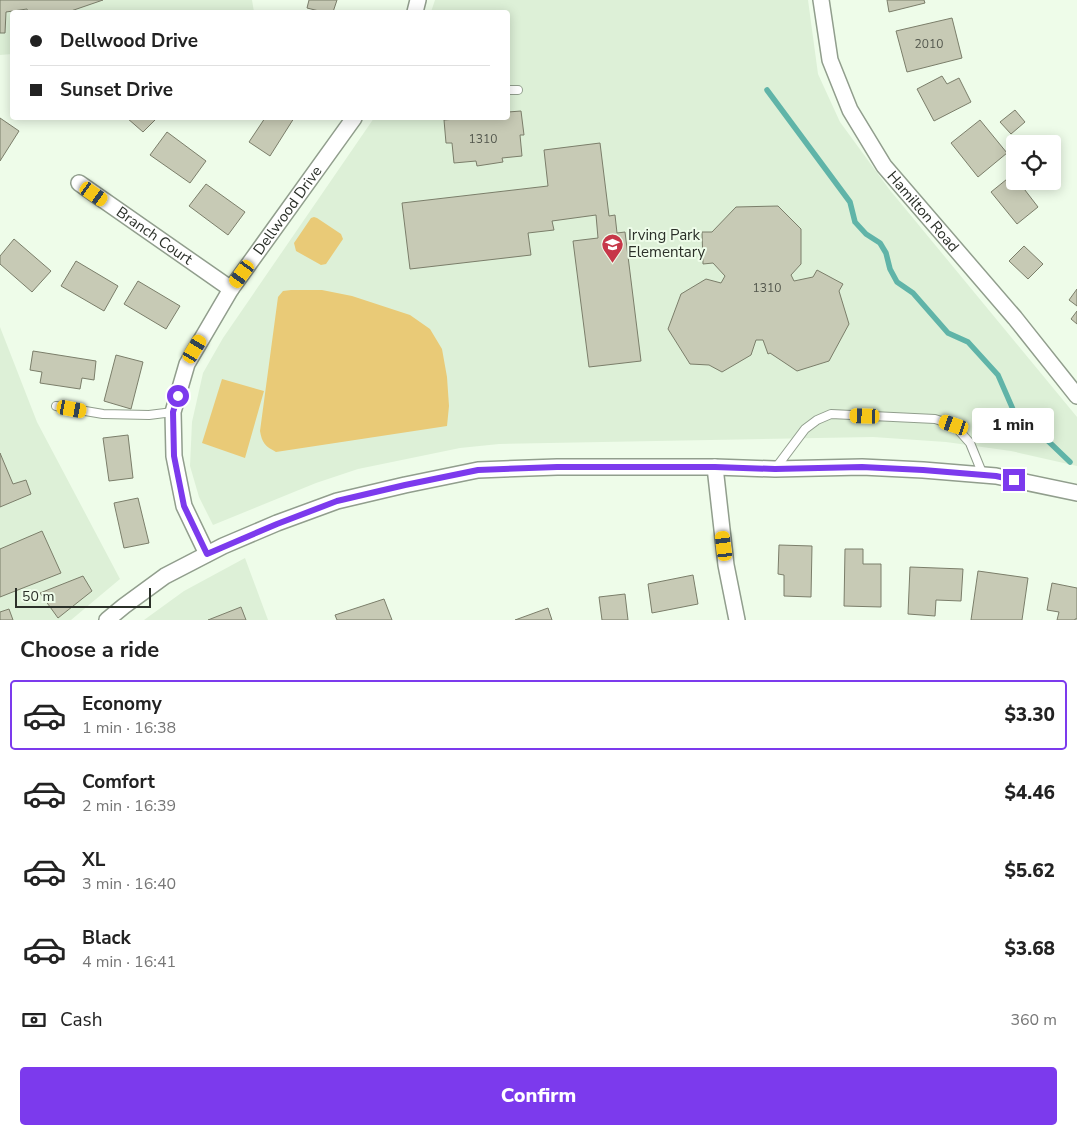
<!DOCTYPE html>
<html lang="en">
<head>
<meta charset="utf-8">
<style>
  body { margin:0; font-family:"Nunito Sans",sans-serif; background:#f6f6f6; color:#222; height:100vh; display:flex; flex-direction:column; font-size:19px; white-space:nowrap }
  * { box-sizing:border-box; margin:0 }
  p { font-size:16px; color:#767676 }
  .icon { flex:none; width:28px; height:28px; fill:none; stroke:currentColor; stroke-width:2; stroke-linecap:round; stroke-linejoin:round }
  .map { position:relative; height:620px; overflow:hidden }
  .drawer { display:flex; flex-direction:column; background:#fff; flex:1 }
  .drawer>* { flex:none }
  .guide { position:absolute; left:10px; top:10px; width:500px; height:110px; border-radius:5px; box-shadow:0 2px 12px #0003; display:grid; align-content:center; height:110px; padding:0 20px; background:#fff }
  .fabs { position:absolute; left:1006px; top:135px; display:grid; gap:10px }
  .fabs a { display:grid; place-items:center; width:55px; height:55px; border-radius:5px; background:#fff; box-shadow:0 2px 12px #0003; font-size:25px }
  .scale { position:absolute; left:15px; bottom:12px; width:136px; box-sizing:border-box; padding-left:5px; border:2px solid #2b3029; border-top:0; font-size:14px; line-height:18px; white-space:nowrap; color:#2b3029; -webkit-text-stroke:4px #eefce9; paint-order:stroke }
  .end { position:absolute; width:22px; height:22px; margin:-11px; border:6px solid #7c3aed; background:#fff; box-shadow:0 0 0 2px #fff }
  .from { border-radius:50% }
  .bubble { position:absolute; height:35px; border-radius:5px; background:#fff; box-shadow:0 2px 12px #0003; font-size:16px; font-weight:800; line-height:35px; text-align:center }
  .car { position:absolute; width:15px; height:30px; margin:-15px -8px; border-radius:6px; box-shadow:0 0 4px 1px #0007; background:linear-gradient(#f5c518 24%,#345 0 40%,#f5c518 0 76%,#345 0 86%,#f5c518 0) }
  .guide b { display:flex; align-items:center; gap:18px; height:48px; font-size:19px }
  .guide b+b { border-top:1px solid #e0e0e0 }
  .guide i { width:12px; height:12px; background:#222 }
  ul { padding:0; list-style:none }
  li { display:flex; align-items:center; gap:15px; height:70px; margin:0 10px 8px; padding:0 10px; border:2px solid transparent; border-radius:5px }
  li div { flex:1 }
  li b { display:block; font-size:19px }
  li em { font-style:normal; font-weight:800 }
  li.selected { border-color:#7c3aed }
  li>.icon { width:45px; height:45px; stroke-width:1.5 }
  h2 { padding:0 20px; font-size:22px; line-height:60px }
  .pay { display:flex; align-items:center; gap:12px; height:55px; padding:0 20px; font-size:19px }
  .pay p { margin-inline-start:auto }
  .cta { display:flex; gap:10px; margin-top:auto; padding:10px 20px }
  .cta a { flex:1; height:58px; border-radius:5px; background:#7c3aed; color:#fff; font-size:20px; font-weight:800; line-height:58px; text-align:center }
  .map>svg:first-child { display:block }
  .built { fill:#ddf0d7 }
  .green { fill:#e9ca77 }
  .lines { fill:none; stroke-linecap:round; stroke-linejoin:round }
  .stream { stroke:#60b4a8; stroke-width:5.5 }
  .building { fill:#c7cab5; stroke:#7b7e6a }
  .service-casing { stroke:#919e8d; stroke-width:10 }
  .minor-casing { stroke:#919e8d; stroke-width:18 }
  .service { stroke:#fff; stroke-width:8 }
  .minor { stroke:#fff; stroke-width:15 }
  .route { stroke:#7c3aed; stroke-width:6 }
  .labels { text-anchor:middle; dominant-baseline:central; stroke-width:4; stroke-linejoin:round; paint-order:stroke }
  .number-label { font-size:12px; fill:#52564c }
  .street-label { font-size:15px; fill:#2b3029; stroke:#eefce9 }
  .poi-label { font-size:15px; fill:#2b3029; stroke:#eefce9; text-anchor:start }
</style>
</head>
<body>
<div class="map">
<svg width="1077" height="620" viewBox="0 0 1077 620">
  <rect width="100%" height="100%" fill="#eefce9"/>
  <path class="built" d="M 0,0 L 252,0 L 254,12 L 12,12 L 12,54 L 0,55 Z
    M 435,0 L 808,0 L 818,74 L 840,122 L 889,189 L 1077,417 L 1077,466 L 1011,451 L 946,442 L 873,437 L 499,444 L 460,448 L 358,469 L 316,483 L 213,525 L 199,497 L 190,466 L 192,422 L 203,373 L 223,338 L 374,118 L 508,118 L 508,12 L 431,12 Z
    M 0,327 L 37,422 L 120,579 L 71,620 L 0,620 Z
    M 245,558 L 268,620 L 144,620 L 184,591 Z"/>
  <path class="green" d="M 314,217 L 317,218 L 341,234 L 343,239 L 326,264 L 321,265 L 296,251 L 294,243 L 311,218 Z
    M 291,290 L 322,290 L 352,296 L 410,315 L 430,329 L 442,349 L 447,377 L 449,406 L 447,426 L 276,452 C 265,446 262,443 260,431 L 278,297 L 283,291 Z
    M 222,379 L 264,391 L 245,458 L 202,443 Z"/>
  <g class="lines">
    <path class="stream" d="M 767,90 L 850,202 L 855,222 L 866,234 L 880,243 L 886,253 L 890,269 L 897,282 L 913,293 L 948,333 L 968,342 L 998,375 L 1015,414 L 1027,428 L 1046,439 L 1070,462"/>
  </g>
  <path class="building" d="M 0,0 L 103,0 L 68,12 L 28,12 L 27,9 L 6,12 L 5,33 L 0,33 Z
    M 309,0 L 337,0 L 333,12 L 323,12 L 307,8 Z
    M 887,0 L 924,0 L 925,3 L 889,12 Z
    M 952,18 L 962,58 L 907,72 L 896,31 Z
    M 942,76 L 947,84 L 959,78 L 971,102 L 934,121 L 917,89 Z
    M 1015,110 L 1025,122 L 1011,134 L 1000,122 Z
    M 521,111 L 524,135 L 520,135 L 522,156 L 502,158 L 503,162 L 477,166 L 476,161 L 454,163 L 452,143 L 446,143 L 444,120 L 467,118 L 508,118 L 508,112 Z
    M 0,118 L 19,131 L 0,161 Z
    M 127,118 L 157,118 L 143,132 Z
    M 265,118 L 294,118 L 270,156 L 249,142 Z
    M 980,120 L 1007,153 L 978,177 L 951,143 Z
    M 167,132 L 206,161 L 190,183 L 150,155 Z
    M 600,143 L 609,216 L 615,215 L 617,233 L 625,232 L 641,361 L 589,367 L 573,241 L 598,238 L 596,215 L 552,221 L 554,230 L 528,233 L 531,255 L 410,269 L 402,203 L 548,186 L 544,150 Z
    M 1012,175 L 1015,178 L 1015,181 L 1018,181 L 1038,207 L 1017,224 L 991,192 Z
    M 206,184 L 245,212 L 228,235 L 189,206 Z
    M 778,206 L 801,229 L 801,264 L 791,275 L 794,281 L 813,277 L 817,270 L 843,284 L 839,291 L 849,324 L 829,361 L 797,371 L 770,353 L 768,354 L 763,340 L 756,340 L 751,355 L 722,372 L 709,365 L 690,364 L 668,329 L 681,294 L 706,279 L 721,283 L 725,276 L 713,263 L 703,264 L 702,232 L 712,232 L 736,207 Z
    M 14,239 L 51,271 L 32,292 L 0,264 L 0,256 Z
    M 1024,246 L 1043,264 L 1028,279 L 1009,261 Z
    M 76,261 L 118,286 L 104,311 L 61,286 Z
    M 138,281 L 180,306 L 166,329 L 124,304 Z
    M 1077,289 L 1077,306 L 1069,300 Z
    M 1077,311 L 1077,324 L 1071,319 Z
    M 33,351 L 96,361 L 94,380 L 82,378 L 80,389 L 40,383 L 42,372 L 30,370 Z
    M 116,355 L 143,362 L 131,409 L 104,401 Z
    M 128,435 L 133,478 L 109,481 L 103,438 Z
    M 0,453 L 13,484 L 26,480 L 31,494 L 0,507 Z
    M 138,498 L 149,543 L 124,548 L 114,503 Z
    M 42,531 L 61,573 L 0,597 L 0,549 Z
    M 779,545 L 812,546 L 811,597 L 784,596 L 784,575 L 778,574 Z
    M 845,549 L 863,549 L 863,564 L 881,564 L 881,607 L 844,606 Z
    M 910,567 L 963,569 L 961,601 L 936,600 L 935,616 L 908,614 Z
    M 978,571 L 1028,578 L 1022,620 L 971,620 Z
    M 693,575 L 698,604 L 652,613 L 648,584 Z
    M 83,576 L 92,591 L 58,618 L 40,593 Z
    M 1052,583 L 1077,588 L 1077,619 L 1075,619 L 1075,620 L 1057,620 L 1059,612 L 1047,610 Z
    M 625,594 L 628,620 L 602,620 L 599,597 Z
    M 384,599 L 392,620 L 337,620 L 335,615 Z
    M 241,607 L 246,620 L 208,620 Z
    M 548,608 L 552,620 L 515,620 Z
    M 9,609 L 13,620 L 0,620 L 0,612 Z"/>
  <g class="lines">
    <defs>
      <path id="service" d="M 508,90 L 518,90
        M 56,406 L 103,414 L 149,415 L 173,412
        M 775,469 L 805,429 L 817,420 L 831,414 L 935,419 L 954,425 L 970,443 L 983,475"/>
      <g id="minor">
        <path id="s1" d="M 821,0 L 830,60 L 850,110 L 884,166 L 1015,318 L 1077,396"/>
        <path d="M 415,12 L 418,0"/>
        <path id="s2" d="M 79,183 L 231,289"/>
        <path d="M 715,467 L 726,565 L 737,620"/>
        <path id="s3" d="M 207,554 L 184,506 L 174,456 L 173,412 L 187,364 L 231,289 L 354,118"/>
        <path d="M 107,620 L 124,606 L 165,576 L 223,546 L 277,523 L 337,501 L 405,485 L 478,470 L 557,467 L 715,467 L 775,469 L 862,467 L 923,470 L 996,476 L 1077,493"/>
      </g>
    </defs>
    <use href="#service" class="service-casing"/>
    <use href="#minor" class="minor-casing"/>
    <use href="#service" class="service"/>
    <use href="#minor" class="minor"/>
  </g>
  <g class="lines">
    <path class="route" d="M 178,396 L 173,412 L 174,456 L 184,506 L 207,554 L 277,524 L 337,501 L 405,485 L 478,470 L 557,467 L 715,467 L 775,469 L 862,467 L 923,470 L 996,476 L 1014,480"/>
  </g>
  <defs>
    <symbol id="school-pin" viewBox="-11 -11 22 30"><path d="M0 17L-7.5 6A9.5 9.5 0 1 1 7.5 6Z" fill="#c73749" stroke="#eefce9"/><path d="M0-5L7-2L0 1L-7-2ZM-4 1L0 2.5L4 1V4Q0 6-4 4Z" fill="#fff"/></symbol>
  </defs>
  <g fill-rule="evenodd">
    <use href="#school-pin" x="600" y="232" width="25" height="34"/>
  </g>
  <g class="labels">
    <g class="number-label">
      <text x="929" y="44">2010</text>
      <text x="483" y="139">1310</text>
      <text x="767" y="288">1310</text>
    </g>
    <g class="street-label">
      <text stroke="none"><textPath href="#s3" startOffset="382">Dellwood Drive</textPath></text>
      <text stroke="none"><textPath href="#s1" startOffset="240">Hamilton Road</textPath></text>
      <text stroke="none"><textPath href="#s2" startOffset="92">Branch Court</textPath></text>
    </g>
    <g class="poi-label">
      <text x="628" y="235">Irving Park<tspan x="628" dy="17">Elementary</tspan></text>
    </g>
  </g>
</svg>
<div class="fabs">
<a><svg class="icon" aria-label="locate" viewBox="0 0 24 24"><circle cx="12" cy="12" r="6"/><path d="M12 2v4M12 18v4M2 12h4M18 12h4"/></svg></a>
</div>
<div class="scale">50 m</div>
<i class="end from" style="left:178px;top:396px"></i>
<i class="end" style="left:1014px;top:480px"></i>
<div class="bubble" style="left:972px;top:408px;width:82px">1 min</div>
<i class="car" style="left:94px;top:194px;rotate:125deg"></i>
<i class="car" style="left:242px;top:274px;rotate:216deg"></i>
<i class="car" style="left:195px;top:349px;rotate:31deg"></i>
<i class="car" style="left:72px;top:409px;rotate:100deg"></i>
<i class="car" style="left:865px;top:416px;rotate:272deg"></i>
<i class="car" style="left:954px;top:425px;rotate:289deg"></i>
<i class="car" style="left:724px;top:546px;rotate:353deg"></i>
<div class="guide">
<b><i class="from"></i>Dellwood Drive</b>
<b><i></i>Sunset Drive</b>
</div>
</div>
<section class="drawer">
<h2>Choose a ride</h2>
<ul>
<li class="selected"><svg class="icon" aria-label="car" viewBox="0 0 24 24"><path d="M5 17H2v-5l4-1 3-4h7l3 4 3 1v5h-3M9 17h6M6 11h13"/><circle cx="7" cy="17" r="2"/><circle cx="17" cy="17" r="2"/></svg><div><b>Economy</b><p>1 min · 16:38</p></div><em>$3.30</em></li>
<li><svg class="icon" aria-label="car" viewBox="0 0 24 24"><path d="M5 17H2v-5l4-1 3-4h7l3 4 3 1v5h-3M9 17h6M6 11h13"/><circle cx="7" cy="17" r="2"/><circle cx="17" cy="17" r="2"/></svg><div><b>Comfort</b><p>2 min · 16:39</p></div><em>$4.46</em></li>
<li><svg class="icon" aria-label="car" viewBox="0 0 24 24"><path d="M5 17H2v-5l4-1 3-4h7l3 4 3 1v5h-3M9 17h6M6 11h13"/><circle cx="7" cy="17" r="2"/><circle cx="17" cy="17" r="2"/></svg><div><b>XL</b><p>3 min · 16:40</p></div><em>$5.62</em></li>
<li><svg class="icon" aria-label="car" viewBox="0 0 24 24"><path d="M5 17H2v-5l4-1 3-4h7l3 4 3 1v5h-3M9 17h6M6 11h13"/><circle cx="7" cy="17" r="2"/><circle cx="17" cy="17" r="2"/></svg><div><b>Black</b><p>4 min · 16:41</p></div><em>$3.68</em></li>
</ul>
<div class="pay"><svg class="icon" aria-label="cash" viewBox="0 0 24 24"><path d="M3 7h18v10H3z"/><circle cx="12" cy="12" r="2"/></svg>Cash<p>360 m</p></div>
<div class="cta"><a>Confirm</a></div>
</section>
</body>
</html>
